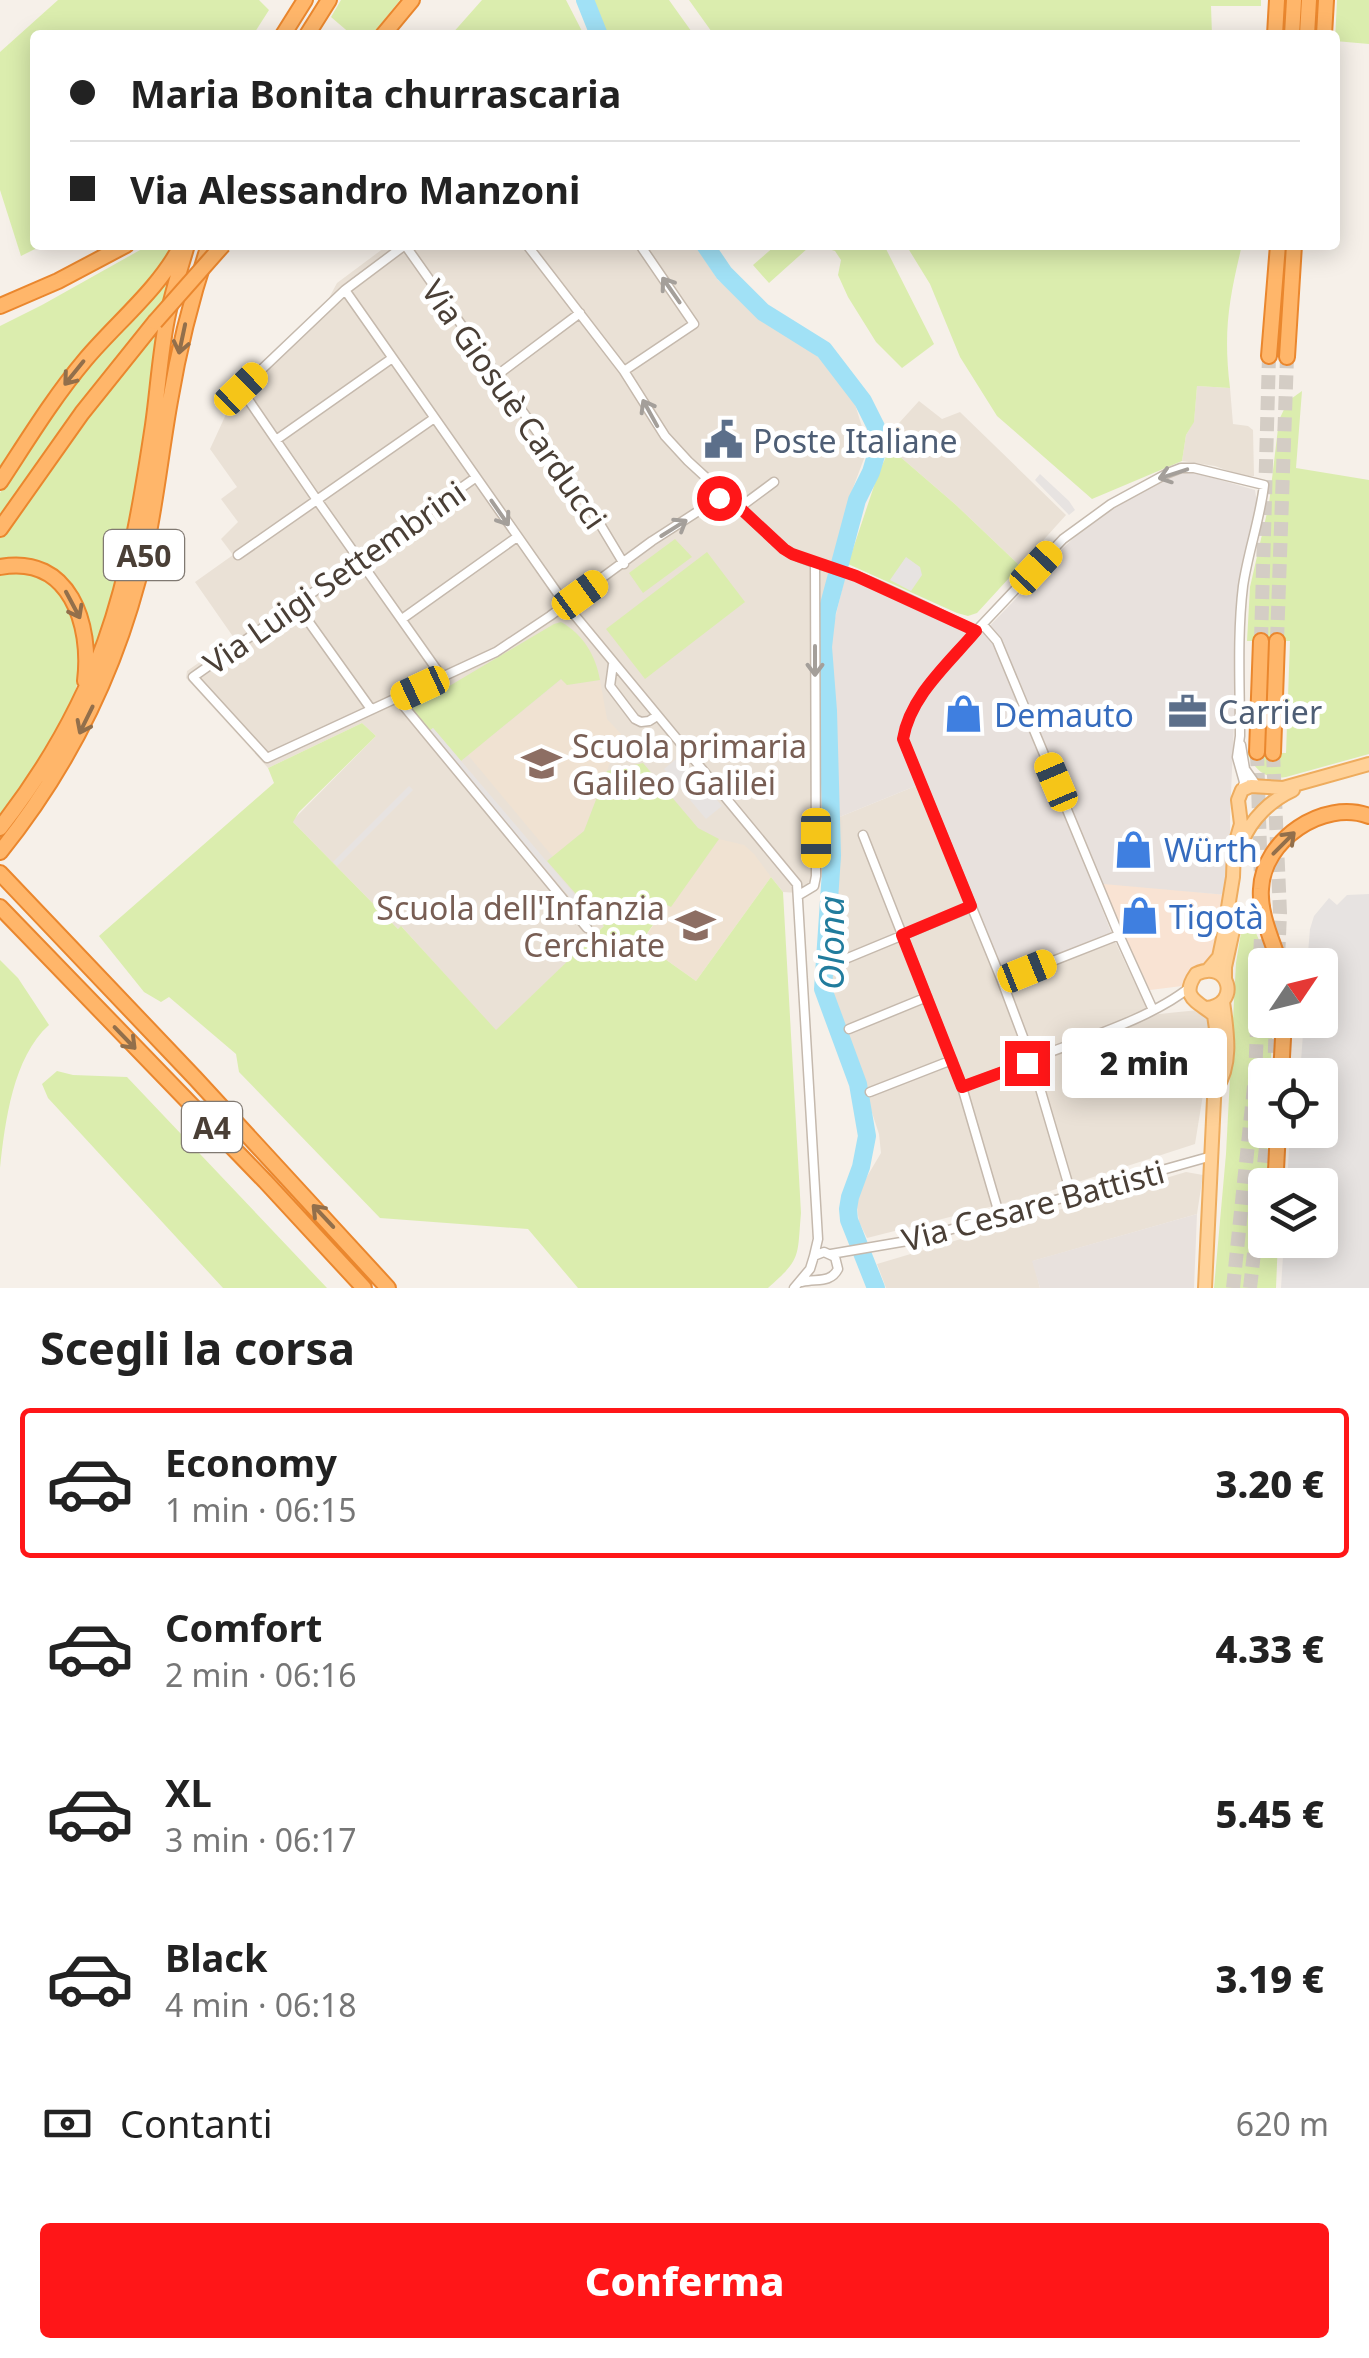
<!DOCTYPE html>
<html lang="it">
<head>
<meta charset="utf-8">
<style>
  body { margin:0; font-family:"Noto Sans",sans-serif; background:#f6f6f6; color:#222; height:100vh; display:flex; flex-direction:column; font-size:38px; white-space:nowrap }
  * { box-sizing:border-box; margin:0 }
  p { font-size:32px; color:#767676 }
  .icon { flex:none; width:55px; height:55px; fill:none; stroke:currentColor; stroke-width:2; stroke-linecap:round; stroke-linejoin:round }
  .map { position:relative; height:1288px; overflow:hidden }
  .drawer { display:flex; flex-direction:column; background:#fff; flex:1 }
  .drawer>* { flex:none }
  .banner { position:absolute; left:30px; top:30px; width:1310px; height:220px; border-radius:10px; box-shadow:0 5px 25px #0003; display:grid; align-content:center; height:220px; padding:0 40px; background:#fff }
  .needle { width:65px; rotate:55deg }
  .fabs { position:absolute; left:1248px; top:948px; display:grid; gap:20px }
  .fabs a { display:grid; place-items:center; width:90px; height:90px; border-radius:10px; background:#fff; box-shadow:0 5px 25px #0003; font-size:50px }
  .end { position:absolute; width:45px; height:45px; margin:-22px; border:12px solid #ff1618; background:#fff; box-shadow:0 0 0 5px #fff }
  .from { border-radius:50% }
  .bubble { position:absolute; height:70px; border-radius:10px; background:#fff; box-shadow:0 5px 25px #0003; font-size:32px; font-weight:800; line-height:70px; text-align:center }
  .car { position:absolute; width:30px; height:60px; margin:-30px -15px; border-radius:12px; box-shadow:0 0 8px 2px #0007; background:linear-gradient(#f5c518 24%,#345 0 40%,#f5c518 0 76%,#345 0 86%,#f5c518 0) }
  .banner b { display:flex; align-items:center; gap:35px; height:95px; font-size:38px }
  .banner b+b { border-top:2px solid #e0e0e0 }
  .banner i { width:25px; height:25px; background:#222 }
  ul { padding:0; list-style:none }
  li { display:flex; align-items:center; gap:30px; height:150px; margin:0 20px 15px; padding:0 20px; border:5px solid transparent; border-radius:10px }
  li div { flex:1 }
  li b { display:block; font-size:38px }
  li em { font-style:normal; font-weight:800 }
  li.active { border-color:#ff1618 }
  li>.icon { width:90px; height:90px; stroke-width:1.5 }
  h2 { padding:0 40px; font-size:45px; line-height:120px }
  .pay { display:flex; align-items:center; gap:25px; height:110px; padding:0 40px; font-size:38px }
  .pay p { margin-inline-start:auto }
  .cta { display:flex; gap:20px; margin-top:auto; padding:20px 40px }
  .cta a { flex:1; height:115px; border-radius:10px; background:#ff1618; color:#fff; font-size:40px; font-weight:800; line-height:115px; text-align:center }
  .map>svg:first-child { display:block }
  .residential { fill:#eae1d6 }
  .commercial { fill:#f9e3d3 }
  .industrial { fill:#e8e1dd }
  .education { fill:#f0e2d2 }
  .green { fill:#dbedae }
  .parking { fill:#e7e3e1 }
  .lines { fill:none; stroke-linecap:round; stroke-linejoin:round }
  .river { stroke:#a1e1f6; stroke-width:18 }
  .motorway-tunnel { stroke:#d4cdc5; stroke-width:14; stroke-dasharray:14 7; stroke-linecap:butt }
  .minor-casing { stroke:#c5b9ad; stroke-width:11 }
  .primary-casing { stroke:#eeac5e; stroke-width:16 }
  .motorway-casing { stroke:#ea872e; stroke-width:18 }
  .minor { stroke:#fff; stroke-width:8 }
  .primary { stroke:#ffd198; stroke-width:12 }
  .motorway { stroke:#ffb66a; stroke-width:14 }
  .motorway-bridge-casing { stroke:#ea872e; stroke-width:18; stroke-linecap:butt }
  .motorway-bridge { stroke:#ffb66a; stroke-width:14 }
  .oneway { stroke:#a49f9a }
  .oneway2 { stroke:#926f4b }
  .route { stroke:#ff1618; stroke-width:12 }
  .labels { text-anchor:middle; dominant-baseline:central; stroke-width:10; stroke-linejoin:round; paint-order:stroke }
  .shield { fill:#fff; stroke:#807972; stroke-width:2.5 }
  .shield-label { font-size:30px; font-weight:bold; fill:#4a3f36 }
  .street-label { font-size:32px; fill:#4a3f36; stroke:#fff }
  .service-label { font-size:32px; fill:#4e5e75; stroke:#fff; text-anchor:start }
  .shop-label { font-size:32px; fill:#366cbe; stroke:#fff; text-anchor:start }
  .education-label { font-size:32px; fill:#785e54; stroke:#fff; text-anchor:start }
  .water-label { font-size:35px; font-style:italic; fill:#217c9d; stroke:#fff }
</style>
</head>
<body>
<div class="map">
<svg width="1369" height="1288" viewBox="0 0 1369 1288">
  <rect width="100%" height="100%" fill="#f6f0e9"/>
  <path class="residential" d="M 388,245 L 695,245 L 718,280 L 831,367 L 854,401 L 867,443 L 865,456 L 850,496 L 818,631 L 823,868 L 821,880 L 816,889 L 811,894 L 783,892 L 771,877 L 604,926 L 496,1031 L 402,927 L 398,929 L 292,821 L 376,736 L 362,723 L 268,768 L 186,678 L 187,671 L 234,638 L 195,582 L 233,555 L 221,539 L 238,522 L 221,499 L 237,487 L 210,449 L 228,410 L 239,402 L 232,390 L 329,298 L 337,283 Z
    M 1197,386 L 1230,388 L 1233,424 L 1248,426 L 1253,430 L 1254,476 L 1242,476 L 1215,466 L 1182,461 L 1186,435 L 1194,421 Z
    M 919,401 L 942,419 L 960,412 L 1066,515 L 1020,566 L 956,505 L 890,448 L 889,434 Z
    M 918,785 L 1113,937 L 1150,1015 L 1217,1008 L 1195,1144 L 1041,1194 L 867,1238 L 859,1222 L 857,1207 L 859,1190 L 881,1153 L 879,1134 L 845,1030 L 828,993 L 827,983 L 836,880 L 837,818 Z
    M 1186,1172 L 1203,1175 L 1197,1214 L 1033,1261 L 1040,1288 L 886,1288 L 877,1264 Z"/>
  <path class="commercial" d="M 1099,882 L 1227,895 L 1215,957 L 1182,986 L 1150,990 Z"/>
  <path class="industrial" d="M 1193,472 L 1255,490 L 1258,510 L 1239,607 L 1230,817 L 1231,869 L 1227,895 L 1092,883 L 1113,937 L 999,984 L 918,785 L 837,818 L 833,768 L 830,639 L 845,577 L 978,638 L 1030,584 L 1041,569 L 1081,531 L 1108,511 L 1150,486 L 1179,473 Z
    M 1197,1214 L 1194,1288 L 1040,1288 L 1032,1261 Z"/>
  <path class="education" d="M 562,679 L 567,685 L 600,680 L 607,719 L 621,734 L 584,831 L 553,857 L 468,755 Z
    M 719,839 L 744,845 L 754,854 L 771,877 L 696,981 L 641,942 L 668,905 L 671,906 Z"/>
  <path class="green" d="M 58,0 L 259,0 L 269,10 L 253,35 L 35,35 L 35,245 L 43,245 L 21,256 L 0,190 L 0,52 Z
    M 341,0 L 400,0 L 372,35 L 352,35 L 331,17 Z
    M 482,0 L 566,0 L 584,35 L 451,35 Z
    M 590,0 L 669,0 L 694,35 L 604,35 Z
    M 689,0 L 1261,0 L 1261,6 L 1211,6 L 1212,35 L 714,35 Z
    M 1337,0 L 1369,0 L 1369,44 L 1335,41 Z
    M 149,245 L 176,245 L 165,264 L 0,475 L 0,326 L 42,305 Z
    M 776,245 L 806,245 L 808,248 L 769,283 L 753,265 Z
    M 815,245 L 884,245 L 934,344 L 902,368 L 876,342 L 848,297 L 838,275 L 841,260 L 835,251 Z
    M 906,245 L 1242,245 C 1229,299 1223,331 1230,388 L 1197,386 L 1194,422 L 1186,435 L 1182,461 L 1092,499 L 997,416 L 960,357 L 930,284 Z
    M 166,283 L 170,286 L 164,304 L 0,521 L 0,493 L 24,454 L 90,362 Z
    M 161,326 L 139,482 L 123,565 L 94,658 L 91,657 C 91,634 88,599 68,583 C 57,575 15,566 0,562 L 0,537 L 116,375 Z
    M 1302,391 L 1296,468 L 1369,480 L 1369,754 L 1286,777 C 1266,780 1254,770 1247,752 L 1286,753 L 1290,641 L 1247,641 L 1250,587 L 1269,504 L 1279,420 L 1288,401 Z
    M 890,448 L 956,505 L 1020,566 L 977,613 L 968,616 L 957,613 L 848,564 L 878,474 Z
    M 675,539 L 692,557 L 643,593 L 629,573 Z
    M 707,552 L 745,602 L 645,679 L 606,629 Z
    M 17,570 C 27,573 38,575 47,580 C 61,587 68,602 74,616 C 101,692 40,762 0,821 L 0,572 Z
    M 561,622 C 583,634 596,656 600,680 L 567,685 L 561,679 L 461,761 L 433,728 L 429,731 L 411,707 L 418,699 L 451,685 L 554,624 Z
    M 362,723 L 376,736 L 299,812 L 293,822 L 398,929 L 401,926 L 496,1030 L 604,926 L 547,861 L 584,831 L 607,771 L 643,763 L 698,828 L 719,839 L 671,907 L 667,905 L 641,942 L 696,981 L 771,877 L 783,892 L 801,1213 C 797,1257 802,1258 768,1288 L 578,1288 L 528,1229 L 380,1218 L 239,1072 L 236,1054 L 169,997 L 161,1002 L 144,992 L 99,936 L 274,783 L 268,768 Z
    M 1245,908 L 1270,965 L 1265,965 L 1265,1020 L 1273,1020 L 1270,1075 L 1265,1075 L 1265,1130 L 1268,1130 L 1267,1171 L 1282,1174 L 1281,1185 L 1265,1185 L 1265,1240 L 1278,1240 L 1276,1288 L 1214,1288 L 1226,1154 L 1236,963 Z
    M 0,960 L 18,978 L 49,1025 C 13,1057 5,1122 0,1168 Z
    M 57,1071 L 73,1075 L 127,1077 L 327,1288 L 223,1288 L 48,1098 L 42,1084 Z"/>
  <path class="parking" d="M 1040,474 L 1069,501 L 1075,510 L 1069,515 L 1035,480 Z
    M 906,557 L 920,567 L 922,575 L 911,591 L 890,580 Z
    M 433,728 L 595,918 L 591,922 L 429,731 Z
    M 680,756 L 722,806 L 706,819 L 664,769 Z
    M 409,786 L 413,790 L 337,866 L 333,862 Z
    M 1369,894 L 1369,1288 L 1281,1288 L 1284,1240 L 1320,1240 L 1320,1185 L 1287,1185 L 1290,1130 L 1320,1130 L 1320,1075 L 1297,1075 L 1301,1061 L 1304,1020 L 1320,1020 L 1320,965 L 1307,965 L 1310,929 L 1314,916 L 1329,898 L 1337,905 L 1347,895 Z"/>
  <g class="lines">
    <path class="river" d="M 585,0 L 599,35
      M 705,245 L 724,273 L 763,312 L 824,350 L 863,401 L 876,427 L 877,452 L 871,472 L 857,500 L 827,612 L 823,647 L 828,711 L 832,856 L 823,989 L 858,1084 L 867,1136 L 861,1167 L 850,1197 L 848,1209 L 849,1220 L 876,1288"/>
    <path class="motorway-tunnel" d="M 1261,641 L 1269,356
      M 1277,641 L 1287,357
      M 1257,752 L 1261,881
      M 1273,753 L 1280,913 L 1278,959
      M 1274,1074 L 1276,1020
      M 1233,1288 L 1255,1077 L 1262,913
      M 1250,1288 L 1268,1130"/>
    <defs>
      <path id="minor" d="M 405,245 L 345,290 L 241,389 L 317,500 L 442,677
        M 405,245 L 588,504 L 624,564
        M 527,245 L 624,371 L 665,436 L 688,461 L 784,549 C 806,563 832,567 856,576 C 897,592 937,613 976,631 L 1063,539 L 1111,504 L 1168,473 L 1181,468 L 1194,468 L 1264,485 C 1260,519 1248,552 1243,586 C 1237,635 1240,686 1240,736 L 1237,757 L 1244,782 L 1242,790
        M 345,290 L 563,601 L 797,884 L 818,1239 L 814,1256
        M 624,371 L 694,324 L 640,245
        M 496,376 L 580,313
        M 276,440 L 391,359
        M 475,478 L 193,677 L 267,758 L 496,652 L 550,616 L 652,541 L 725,494
        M 739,508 L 774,482
        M 238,555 L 433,419
        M 296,604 L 371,709
        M 402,619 L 517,537
        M 983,625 L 997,641 L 1119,935 L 1153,1010
        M 976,631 C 949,663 910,696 903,739 L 1002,981 L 1119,935
        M 613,664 L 610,686 L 635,719 L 641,722 L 649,721 L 657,716
        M 397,698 L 587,928
        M 1241,745 L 1245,769 L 1257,786
        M 863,835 L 962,1087 L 1000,1217
        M 799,895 L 814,886 L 816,876 L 815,563
        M 829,962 L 838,962 L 971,907
        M 1002,981 L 1032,1061 L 1072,1197
        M 849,1029 L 927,997
        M 1032,1059 C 1080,1040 1151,1019 1190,987
        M 1099,1083 L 1214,1091
        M 962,1087 L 1032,1061
        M 870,1092 L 952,1060
        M 831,1254 L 913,1240 L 1212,1156
        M 794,1288 L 810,1269 L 814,1256 L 824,1252 L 835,1257 L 838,1269 C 830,1284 816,1278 802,1282"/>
      <path id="primary" d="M 1242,842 C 1251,819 1271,800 1293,790
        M 1208,970 L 1219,957 L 1223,938 L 1233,877 L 1234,848 L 1241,824 L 1238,800 L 1242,790 L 1251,786 L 1283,788 L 1369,764
        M 1225,979 L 1225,967 L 1235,921
        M 1216,1089 C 1233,1064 1227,1031 1223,1002
        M 1205,1288 L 1217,1036 L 1214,1015 C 1199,1002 1179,998 1196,974 C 1229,958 1242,1005 1206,1008"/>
      <path id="motorway" d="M 283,35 L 305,0
        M 307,35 L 329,0
        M 383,35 L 412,0
        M 1275,35 L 1277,0
        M 1292,35 L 1294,0
        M 1307,35 L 1309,0
        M 1324,35 L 1326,0
        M 0,306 L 58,281 L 126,245
        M 1269,356 L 1278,245
        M 1287,357 L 1294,245
        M 0,482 C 27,441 53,398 85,360 C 117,322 158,290 181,246
        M 0,529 L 82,413 L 155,322
        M 0,567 C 70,554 92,625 85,681
        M 1257,752 L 1261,641
        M 1273,753 L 1277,641
        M 0,828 C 43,773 81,708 105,642 C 130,572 142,498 153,425 C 158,390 160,354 167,319 C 172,294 180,269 187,245
        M 0,852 C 71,764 120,662 145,552 C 156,502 161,451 170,401 C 179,347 192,296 209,245
        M 0,873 L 195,1078 L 388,1288
        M 0,907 L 265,1181 L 364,1288
        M 1280,965 C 1273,942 1259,914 1261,889 C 1263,840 1323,799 1369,816
        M 1281,1075 L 1284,1020
        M 1276,1170 L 1278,1130"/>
    </defs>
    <use href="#minor" class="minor-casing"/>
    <use href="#primary" class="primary-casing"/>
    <use href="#motorway" class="motorway-casing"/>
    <use href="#minor" class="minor"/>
    <use href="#primary" class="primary"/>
    <use href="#motorway" class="motorway"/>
    <defs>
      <path id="motorway-bridge" d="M 155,322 L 223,245"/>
    </defs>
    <use href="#motorway-bridge" class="motorway-bridge-casing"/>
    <use href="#motorway-bridge" class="motorway-bridge"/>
  </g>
  <defs><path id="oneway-shaft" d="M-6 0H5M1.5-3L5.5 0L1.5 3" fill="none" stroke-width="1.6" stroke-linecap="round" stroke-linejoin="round" transform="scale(2.5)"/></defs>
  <g class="oneway">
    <use href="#oneway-shaft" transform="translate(671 290) rotate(-125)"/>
    <use href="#oneway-shaft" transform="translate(650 413) rotate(-119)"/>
    <use href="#oneway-shaft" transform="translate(1173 474) rotate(162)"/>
    <use href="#oneway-shaft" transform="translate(500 513) rotate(55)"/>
    <use href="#oneway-shaft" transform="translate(674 528) rotate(-32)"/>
    <use href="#oneway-shaft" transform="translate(815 661) rotate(90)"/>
  </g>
  <g class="oneway2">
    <use href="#oneway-shaft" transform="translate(182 339) rotate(102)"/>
    <use href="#oneway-shaft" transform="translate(74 373) rotate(129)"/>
    <use href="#oneway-shaft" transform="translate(73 605) rotate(62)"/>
    <use href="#oneway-shaft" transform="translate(86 720) rotate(116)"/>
    <use href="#oneway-shaft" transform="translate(1284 843) rotate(-45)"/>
    <use href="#oneway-shaft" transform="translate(125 1038) rotate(46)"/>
    <use href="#oneway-shaft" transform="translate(323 1216) rotate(-133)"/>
  </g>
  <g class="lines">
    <path class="route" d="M 719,498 L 725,494 L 784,549 L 792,554 L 856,576 L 976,631 C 949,663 910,696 903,739 L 971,906 L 902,935 L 962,1087 L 1027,1063"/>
  </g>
  <defs>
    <symbol id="civic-bare" viewBox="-9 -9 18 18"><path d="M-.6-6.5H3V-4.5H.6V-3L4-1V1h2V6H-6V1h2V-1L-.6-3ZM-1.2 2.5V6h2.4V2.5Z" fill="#5c6f8a" stroke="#fff" stroke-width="2.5" paint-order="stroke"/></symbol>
    <symbol id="office-bare" viewBox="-9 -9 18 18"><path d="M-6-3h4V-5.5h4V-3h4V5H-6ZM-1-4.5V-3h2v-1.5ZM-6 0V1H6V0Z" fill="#5c6f8a" stroke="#fff" stroke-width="2.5" paint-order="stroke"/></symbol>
    <symbol id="shop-bare" viewBox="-9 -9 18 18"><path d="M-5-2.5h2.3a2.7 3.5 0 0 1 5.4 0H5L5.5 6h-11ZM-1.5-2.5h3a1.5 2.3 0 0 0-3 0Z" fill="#3f7fe0" stroke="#fff" stroke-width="2.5" paint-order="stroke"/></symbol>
    <symbol id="school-bare" viewBox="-9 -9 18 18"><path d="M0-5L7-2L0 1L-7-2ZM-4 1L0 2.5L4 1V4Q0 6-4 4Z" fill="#8d6e63" stroke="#fff" stroke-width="2.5" paint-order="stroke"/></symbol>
  </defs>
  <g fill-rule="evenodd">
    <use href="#civic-bare" x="696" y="412" width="55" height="55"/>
    <use href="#office-bare" x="1160" y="684" width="55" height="55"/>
    <use href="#shop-bare" x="936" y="686" width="55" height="55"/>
    <use href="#school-bare" x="514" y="736" width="55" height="55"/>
    <use href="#shop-bare" x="1106" y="822" width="55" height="55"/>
    <use href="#shop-bare" x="1112" y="888" width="55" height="55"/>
    <use href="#school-bare" x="668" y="898" width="55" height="55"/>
  </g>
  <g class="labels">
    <g class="shield">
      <rect x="104" y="530" width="80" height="50" rx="8"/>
      <rect x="182" y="1102" width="60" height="50" rx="8"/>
    </g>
    <g class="shield-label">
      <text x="144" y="555">A50</text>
      <text x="212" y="1127">A4</text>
    </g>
    <g class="street-label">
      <text transform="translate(515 404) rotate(55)">Via Giosuè Carducci</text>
      <text transform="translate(334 577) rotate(-35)">Via Luigi Settembrini</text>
      <text transform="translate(1033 1205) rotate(-15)">Via Cesare Battisti</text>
    </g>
    <g class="service-label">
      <text x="753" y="440">Poste Italiane</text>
      <text x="1218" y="711">Carrier</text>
    </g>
    <g class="shop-label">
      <text x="994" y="714">Demauto</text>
      <text x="1164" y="849">Würth</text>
      <text x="1169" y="916">Tigotà</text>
    </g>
    <g class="education-label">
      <text x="572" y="745">Scuola primaria<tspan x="572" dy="37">Galileo Galilei</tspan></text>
      <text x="665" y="907" text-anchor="end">Scuola dell'Infanzia<tspan x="665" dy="37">Cerchiate</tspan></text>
    </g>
    <g class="water-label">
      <text transform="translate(830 943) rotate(-90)">Olona</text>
    </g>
  </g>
</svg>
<div class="fabs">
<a><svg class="needle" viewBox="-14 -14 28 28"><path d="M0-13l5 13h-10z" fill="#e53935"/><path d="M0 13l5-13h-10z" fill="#767676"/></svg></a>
<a><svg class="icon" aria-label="locate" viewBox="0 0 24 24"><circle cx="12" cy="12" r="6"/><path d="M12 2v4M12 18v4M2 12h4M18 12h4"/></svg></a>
<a><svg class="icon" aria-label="layers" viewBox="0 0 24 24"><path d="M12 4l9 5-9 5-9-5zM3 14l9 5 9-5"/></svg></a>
</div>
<i class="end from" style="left:719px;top:498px"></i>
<i class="end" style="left:1027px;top:1063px"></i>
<div class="bubble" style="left:1062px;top:1028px;width:165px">2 min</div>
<i class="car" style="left:241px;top:389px;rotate:46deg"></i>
<i class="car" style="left:1036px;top:568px;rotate:43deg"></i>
<i class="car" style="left:580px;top:595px;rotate:54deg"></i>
<i class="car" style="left:420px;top:688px;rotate:245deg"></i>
<i class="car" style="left:1056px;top:782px;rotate:337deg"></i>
<i class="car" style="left:816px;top:838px;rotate:180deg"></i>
<i class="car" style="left:1027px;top:971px;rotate:68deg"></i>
<div class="banner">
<b><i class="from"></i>Maria Bonita churrascaria</b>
<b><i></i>Via Alessandro Manzoni</b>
</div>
</div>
<section class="drawer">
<h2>Scegli la corsa</h2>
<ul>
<li class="active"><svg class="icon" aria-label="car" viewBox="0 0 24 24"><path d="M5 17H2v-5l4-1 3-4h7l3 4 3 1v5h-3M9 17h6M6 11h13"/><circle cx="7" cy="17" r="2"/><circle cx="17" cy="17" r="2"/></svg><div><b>Economy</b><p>1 min · 06:15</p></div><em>3.20 €</em></li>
<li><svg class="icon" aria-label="car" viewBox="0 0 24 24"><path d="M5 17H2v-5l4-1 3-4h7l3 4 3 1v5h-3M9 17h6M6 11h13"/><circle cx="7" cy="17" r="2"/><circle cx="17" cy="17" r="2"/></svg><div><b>Comfort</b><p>2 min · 06:16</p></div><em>4.33 €</em></li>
<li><svg class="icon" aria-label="car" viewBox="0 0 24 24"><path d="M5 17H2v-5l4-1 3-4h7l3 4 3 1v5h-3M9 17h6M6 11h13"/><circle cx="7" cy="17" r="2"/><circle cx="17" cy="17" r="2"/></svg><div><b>XL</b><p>3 min · 06:17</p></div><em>5.45 €</em></li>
<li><svg class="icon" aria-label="car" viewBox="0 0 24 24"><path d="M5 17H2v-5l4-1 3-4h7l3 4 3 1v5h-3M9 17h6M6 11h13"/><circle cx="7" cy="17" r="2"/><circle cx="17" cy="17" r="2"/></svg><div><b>Black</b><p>4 min · 06:18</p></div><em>3.19 €</em></li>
</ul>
<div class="pay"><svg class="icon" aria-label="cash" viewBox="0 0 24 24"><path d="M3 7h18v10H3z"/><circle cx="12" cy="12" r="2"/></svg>Contanti<p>620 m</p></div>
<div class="cta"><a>Conferma</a></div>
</section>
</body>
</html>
